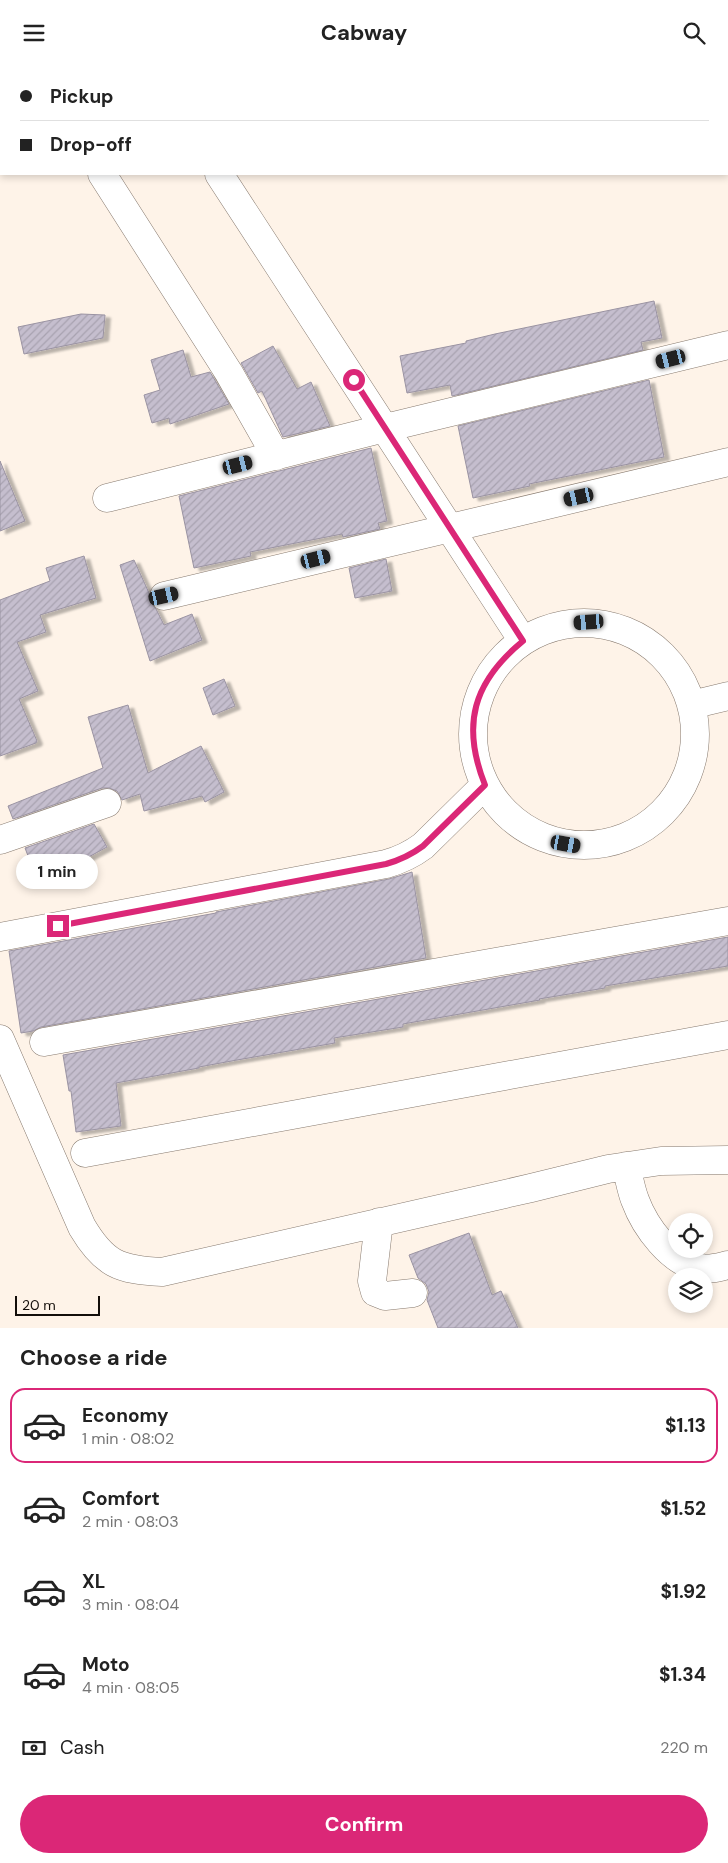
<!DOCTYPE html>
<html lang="en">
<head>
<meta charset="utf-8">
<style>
  body { margin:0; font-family:"DM Sans",sans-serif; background:#f2f2f2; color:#222; height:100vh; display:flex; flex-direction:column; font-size:19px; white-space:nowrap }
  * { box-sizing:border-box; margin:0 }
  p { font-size:16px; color:#767676 }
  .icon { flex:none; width:28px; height:28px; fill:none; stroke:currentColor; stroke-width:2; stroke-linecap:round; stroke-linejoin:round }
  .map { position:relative; height:1263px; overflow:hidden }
  .panel { display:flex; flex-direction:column; background:#fff; flex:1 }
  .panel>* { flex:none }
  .banner { position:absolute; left:0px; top:0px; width:729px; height:110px; box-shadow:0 2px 8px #0003; display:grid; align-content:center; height:110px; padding:0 20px; background:#fff }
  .fabs { position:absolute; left:668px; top:1148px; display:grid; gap:10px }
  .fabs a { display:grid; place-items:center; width:45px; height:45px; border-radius:50%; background:#fff; box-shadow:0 2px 8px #0003; font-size:25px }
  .scale { position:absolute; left:15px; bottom:12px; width:85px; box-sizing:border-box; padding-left:5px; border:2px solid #130e0a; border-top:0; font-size:14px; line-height:18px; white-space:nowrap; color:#130e0a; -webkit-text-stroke:4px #fef3e8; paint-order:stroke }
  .end { position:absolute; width:22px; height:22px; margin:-11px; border:6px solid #db2777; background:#fff; box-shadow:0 0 0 2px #fff }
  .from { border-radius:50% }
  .bubble { position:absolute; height:35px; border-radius:18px; background:#fff; box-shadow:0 2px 8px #0003; font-size:16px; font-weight:700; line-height:35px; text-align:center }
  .car { position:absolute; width:15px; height:30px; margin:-15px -8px; border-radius:6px; box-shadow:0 0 4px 1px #0007; background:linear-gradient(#222 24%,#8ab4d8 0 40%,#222 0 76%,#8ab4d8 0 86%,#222 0) }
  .banner b { display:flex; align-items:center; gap:18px; height:48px; font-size:19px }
  .banner b+b { border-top:1px solid #e0e0e0 }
  .banner i { width:12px; height:12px; background:#222 }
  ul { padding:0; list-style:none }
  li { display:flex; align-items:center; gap:15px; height:75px; margin:0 10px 8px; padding:0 10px; border:2px solid transparent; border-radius:15px }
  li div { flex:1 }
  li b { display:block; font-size:19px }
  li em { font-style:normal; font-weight:700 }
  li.current { border-color:#db2777 }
  li>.icon { width:45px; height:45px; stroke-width:1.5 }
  h2 { padding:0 20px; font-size:22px; line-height:60px }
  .pay { display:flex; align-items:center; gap:12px; height:55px; padding:0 20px; font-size:19px }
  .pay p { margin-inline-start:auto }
  .primary-button { display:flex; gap:10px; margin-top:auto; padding:10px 20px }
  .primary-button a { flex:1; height:58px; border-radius:30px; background:#db2777; color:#fff; font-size:20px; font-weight:700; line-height:58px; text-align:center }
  header { display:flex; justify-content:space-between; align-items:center; height:65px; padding:0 20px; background:#fff; font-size:22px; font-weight:700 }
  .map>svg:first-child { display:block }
  .building { fill:url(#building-hatch); stroke:#9a93a2; filter:url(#shadow) }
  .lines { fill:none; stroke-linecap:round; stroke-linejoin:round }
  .minor-casing { stroke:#877a6f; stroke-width:29 }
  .minor { stroke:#fff; stroke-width:28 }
  .route { stroke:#db2777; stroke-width:6 }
</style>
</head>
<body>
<header><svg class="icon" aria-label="menu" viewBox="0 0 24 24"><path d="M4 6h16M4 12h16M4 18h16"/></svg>Cabway<svg class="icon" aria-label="search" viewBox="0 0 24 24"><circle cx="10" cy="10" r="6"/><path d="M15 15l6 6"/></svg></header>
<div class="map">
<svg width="728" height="1263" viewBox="0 0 728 1263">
  <defs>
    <pattern id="building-hatch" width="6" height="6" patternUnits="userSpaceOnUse" patternTransform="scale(1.25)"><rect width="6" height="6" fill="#c5bece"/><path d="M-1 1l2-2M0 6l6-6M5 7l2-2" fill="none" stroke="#a8a2b0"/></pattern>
    <filter id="shadow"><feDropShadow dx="5.5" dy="3" stdDeviation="1" flood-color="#0004"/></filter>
  </defs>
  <rect width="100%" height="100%" fill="#fef3e8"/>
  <path class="building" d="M 654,236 L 662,273 L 641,277 L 643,285 L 452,331 L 450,320 L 407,328 L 400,291 L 466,278 L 466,276 L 495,269 Z
    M 81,249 L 105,250 L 103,273 L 24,289 L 18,262 Z
    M 273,281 L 297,324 L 311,317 L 330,361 L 283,372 L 262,326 L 258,328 L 241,298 Z
    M 183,285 L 191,312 L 210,307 L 229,339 L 170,359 L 169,353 L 152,358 L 144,330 L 160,325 L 151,295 Z
    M 649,315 L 664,392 L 529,419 L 530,421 L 473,433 L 458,361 Z
    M 371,383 L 387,456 L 378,458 L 380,464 L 343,472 L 342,469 L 250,487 L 251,491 L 194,503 L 179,431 Z
    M 0,396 L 25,456 L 0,466 Z
    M 84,491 L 96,533 L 40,550 L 46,567 L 17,577 L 38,626 L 19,634 L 37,676 L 36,678 L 0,691 L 0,535 L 50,516 L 46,503 Z
    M 386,494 L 392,526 L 355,533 L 349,503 Z
    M 134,495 L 149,528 L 149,535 L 156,544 L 164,560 L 192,549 L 202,575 L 150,596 L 120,500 Z
    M 224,614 L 235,641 L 213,650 L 203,623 Z
    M 128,640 L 148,708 L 201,681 L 224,727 L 205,737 L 202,731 L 144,746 L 140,729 L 122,735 L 117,726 L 109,723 L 102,723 L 13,754 L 8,741 L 103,703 L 88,652 Z
    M 94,759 L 107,782 L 72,801 L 41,812 L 39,808 L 35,809 L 25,783 Z
    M 412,807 L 426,893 L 41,962 L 33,966 L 21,968 L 9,886 L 216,848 L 216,847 L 389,814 Z
    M 728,872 L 728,901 L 605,921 L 605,923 L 539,934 L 540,935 L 403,959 L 403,962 L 334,973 L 335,978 L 237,995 L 199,1002 L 199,1003 L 116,1018 L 121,1061 L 76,1067 L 71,1026 L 69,1026 L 63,990 Z
    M 469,1168 L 492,1230 L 501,1226 L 518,1263 L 438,1263 L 427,1235 L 429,1227 L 426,1219 L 418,1213 L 409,1190 Z"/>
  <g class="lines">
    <defs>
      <path id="minor" d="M 26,0 L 27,1
        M 148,0 L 149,1
        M 102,109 L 229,308 L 276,391
        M 219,109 L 523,576
        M 107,433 L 385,363 L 728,280
        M 164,531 L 728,397
        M473 669a111 111 0 1 1 222 0a111 111 0 1 1-222 0Z
        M 691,640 L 728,631
        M 0,775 L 107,738
        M 0,872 L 386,799 C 400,795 411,790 423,781 L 485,720
        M 0,974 L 82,1162 C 104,1199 119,1205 162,1207 L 531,1123 L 608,1104 L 661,1096 L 728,1095
        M 44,977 L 728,856
        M 85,1088 L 728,970
        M 626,1101 C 629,1112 631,1125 635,1135 C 645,1162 671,1198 701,1203 C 710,1205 719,1202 728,1200
        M 379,1157 L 372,1216 L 375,1227 L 385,1231 L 413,1228"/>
    </defs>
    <use href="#minor" class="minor-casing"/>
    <use href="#minor" class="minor"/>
  </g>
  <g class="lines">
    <path class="route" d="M 58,861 L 386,799 C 400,795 411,790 423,781 L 485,720 C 461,660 473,617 523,576 L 354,315"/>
  </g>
</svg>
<div class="fabs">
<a><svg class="icon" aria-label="locate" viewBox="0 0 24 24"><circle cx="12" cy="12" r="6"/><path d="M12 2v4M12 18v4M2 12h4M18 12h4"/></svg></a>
<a><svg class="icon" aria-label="layers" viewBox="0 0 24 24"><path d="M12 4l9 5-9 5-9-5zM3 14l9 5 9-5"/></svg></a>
</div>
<div class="scale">20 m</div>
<i class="end from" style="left:354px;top:315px"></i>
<i class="end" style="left:58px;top:861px"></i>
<div class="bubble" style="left:16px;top:789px;width:82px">1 min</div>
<i class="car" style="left:671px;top:294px;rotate:256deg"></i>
<i class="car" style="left:238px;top:400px;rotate:76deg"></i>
<i class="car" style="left:579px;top:432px;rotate:257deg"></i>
<i class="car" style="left:316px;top:494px;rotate:76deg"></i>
<i class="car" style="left:164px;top:531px;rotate:77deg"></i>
<i class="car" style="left:589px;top:557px;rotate:266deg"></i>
<i class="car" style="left:566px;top:779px;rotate:100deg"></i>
<div class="banner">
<b><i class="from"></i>Pickup</b>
<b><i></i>Drop-off</b>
</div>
</div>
<section class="panel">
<h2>Choose a ride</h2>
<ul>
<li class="current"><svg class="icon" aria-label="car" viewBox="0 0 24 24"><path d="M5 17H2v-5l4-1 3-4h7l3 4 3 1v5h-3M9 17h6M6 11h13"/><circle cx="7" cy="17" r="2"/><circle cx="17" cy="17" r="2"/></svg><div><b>Economy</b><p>1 min · 08:02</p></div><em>$1.13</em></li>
<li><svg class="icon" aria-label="car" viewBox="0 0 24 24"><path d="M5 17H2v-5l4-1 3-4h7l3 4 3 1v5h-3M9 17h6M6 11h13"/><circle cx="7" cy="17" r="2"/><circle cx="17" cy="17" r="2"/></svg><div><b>Comfort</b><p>2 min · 08:03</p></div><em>$1.52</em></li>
<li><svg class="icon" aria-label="car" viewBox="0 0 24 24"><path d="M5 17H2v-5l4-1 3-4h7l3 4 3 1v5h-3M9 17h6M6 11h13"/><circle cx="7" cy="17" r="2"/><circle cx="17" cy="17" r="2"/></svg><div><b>XL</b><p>3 min · 08:04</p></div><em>$1.92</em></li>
<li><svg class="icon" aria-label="car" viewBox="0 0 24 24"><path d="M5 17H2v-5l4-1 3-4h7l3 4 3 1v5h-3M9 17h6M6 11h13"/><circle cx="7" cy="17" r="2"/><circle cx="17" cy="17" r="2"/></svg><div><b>Moto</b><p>4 min · 08:05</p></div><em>$1.34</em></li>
</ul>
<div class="pay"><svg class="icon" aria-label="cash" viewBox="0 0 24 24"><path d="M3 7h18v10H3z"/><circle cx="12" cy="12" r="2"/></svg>Cash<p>220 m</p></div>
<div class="primary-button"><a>Confirm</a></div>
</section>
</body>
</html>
